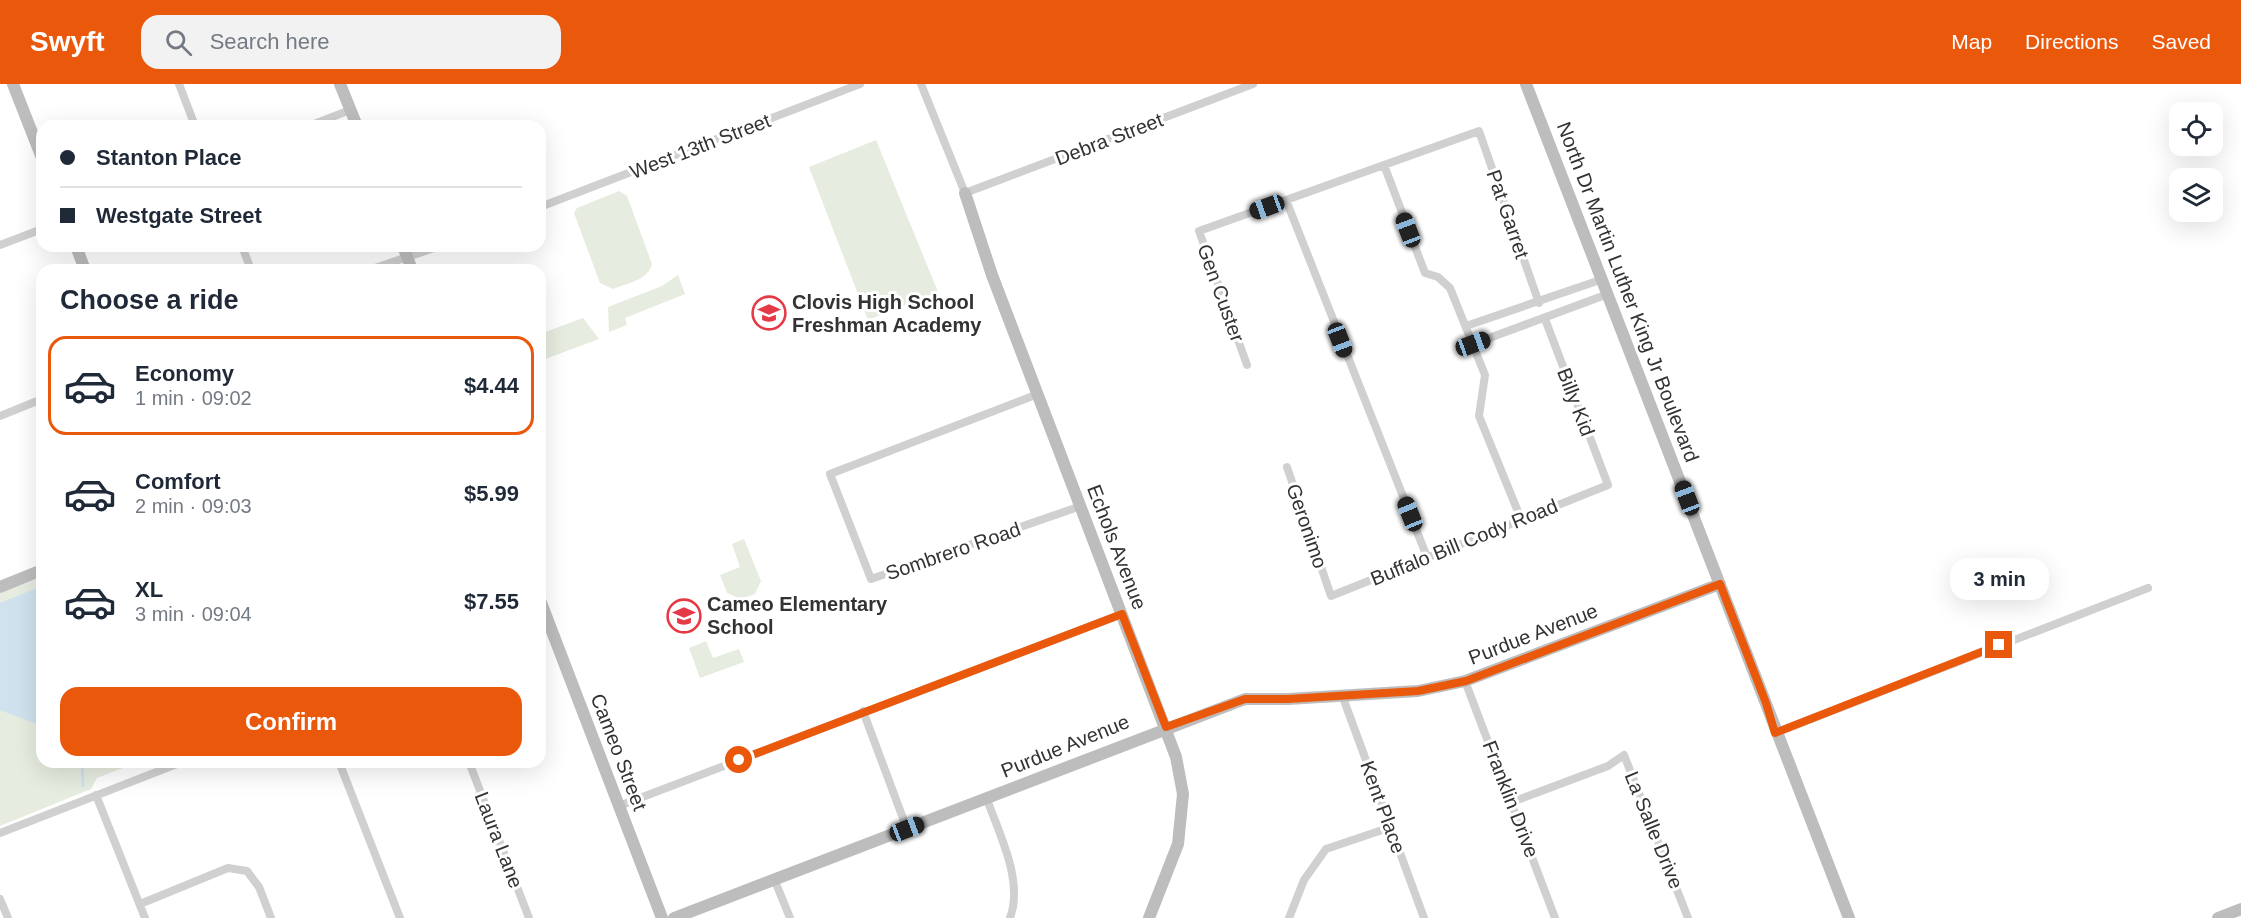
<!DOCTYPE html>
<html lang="en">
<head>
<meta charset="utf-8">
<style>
  body { margin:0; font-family:Helvetica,sans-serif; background:#f2f2f3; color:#1f2937; height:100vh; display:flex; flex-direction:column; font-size:22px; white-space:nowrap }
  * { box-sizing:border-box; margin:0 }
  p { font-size:20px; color:#747a83 }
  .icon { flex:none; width:33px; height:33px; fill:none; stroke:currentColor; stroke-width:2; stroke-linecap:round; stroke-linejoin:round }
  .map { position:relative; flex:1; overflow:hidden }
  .panel { position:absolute; left:36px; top:180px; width:510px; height:504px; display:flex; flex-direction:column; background:#fff; border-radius:18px; box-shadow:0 6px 24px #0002 }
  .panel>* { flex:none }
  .top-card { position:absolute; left:36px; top:36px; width:510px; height:132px; border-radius:18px; box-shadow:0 6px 24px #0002; display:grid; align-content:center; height:132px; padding:0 24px; background:#fff }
  .controls { position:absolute; left:2169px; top:18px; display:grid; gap:12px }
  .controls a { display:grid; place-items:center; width:54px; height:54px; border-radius:12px; background:#fff; box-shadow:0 6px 24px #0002; font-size:30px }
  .end { position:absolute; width:27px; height:27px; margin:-14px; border:8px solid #ea580c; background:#fff; box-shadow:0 0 0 3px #fff }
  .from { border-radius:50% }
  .bubble { position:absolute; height:42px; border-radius:18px; background:#fff; box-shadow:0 6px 24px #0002; font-size:20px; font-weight:600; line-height:42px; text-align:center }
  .car { position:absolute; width:18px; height:36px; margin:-18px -9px; border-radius:8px; box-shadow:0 0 4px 2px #0007; background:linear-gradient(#222 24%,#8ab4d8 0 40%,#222 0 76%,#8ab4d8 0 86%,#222 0) }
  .top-card b { display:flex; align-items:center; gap:21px; height:57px; font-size:22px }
  .top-card b+b { border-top:2px solid #e0e1e3 }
  .top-card i { width:15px; height:15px; background:#1f2937 }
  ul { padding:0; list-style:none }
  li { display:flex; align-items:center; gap:18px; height:99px; margin:0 12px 9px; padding:0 12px; border:3px solid transparent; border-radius:18px }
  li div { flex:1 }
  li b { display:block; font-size:22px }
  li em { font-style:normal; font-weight:600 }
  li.selected { border-color:#ea580c }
  li>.icon { width:54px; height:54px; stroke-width:1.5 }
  h2 { padding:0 24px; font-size:27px; line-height:72px }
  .cta { display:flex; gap:12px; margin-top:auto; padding:12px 24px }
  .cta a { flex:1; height:69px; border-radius:18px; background:#ea580c; color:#fff; font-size:24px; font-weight:600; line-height:69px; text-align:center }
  header { display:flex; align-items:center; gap:36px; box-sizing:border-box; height:84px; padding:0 30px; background:#ea580c; color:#fff }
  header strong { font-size:28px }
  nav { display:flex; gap:33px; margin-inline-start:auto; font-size:21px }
  .search { width:420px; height:54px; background:#f2f2f3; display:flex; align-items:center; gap:15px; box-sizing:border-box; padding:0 21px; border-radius:18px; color:#747a83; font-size:22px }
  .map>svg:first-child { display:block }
  .green { fill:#e6ecdf }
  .water { fill:#cfe2ee }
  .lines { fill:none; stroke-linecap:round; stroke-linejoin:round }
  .stream { stroke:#cfe2ee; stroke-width:3 }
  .street { stroke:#d0d0d0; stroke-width:8 }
  .secondary { stroke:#bdbdbd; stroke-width:12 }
  .route { stroke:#ea580c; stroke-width:8 }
  .labels { text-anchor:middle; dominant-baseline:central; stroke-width:6; stroke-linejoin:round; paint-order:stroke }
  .street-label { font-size:20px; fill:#333; stroke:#fff }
  .poi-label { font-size:20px; font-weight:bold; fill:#333; stroke:#fff; text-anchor:start }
</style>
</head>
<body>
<header>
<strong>Swyft</strong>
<div class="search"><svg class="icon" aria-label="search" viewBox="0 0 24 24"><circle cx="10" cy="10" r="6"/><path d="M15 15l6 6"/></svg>Search here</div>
<nav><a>Map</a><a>Directions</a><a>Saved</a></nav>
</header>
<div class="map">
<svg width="2241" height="834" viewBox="0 0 2241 834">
  <rect width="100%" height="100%" fill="#fff"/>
  <path class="green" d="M 876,56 L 938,208 L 868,236 L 809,83 Z
    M 619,107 L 627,112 L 652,180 C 648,196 628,199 613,205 L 600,199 L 574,129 L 577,124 Z
    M 678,191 L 685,210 L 625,234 L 627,241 L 609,248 L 608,223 L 662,202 Z
    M 583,234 L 599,255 L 540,277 L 540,250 Z
    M 744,455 L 761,497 L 755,510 L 741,515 L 727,509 L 720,491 L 740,483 L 732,460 Z
    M 42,493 L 42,678 L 138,678 L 97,694 L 91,705 L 0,742 L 0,509 Z
    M 706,557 L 713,574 L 739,565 L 744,578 L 700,594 L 689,564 Z"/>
  <path class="water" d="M 42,502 L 42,642 L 0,626 L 0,519 Z"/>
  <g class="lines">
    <path class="stream" d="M 82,678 L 83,702"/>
    <path class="street" d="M 179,0 L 195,42
      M 921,0 L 965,109 L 1253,0
      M 309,42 L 350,26
      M 1384,81 L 1425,189 L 1438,193 L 1450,204 L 1485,291 L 1479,332 L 1521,435
      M 1286,116 L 1427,473
      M 540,123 L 860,0
      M 0,161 L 42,145
      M 242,162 L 251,186
      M 369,186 L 440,162
      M 1466,242 L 1603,195
      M 1473,260 L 1608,210
      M 1247,281 L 1199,147 L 1479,47 L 1539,219
      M 1038,310 L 830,390 L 871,495 L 1081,422
      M 0,332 L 42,315
      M 1287,383 L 1331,512 L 1608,401 L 1545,235
      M 1465,597 L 1555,834
      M 1342,611 L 1424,834
      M 863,627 L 907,745
      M 1775,649 L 2148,504
      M 339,678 L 400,834
      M 469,678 L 529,834
      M 96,711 L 145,834
      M 987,715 C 999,750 1024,797 1010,834
      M 1512,718 L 1608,682 L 1624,671 L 1688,834
      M 619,722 L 1122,530
      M 0,749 L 182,678
      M 775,797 L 790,834
      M 0,815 L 8,834
      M 140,820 L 228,784 L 247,787 L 259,803 L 271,834
      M 1289,834 L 1304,796 L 1326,765 L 1391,743"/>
    <path class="secondary" d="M 13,0 L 42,74
      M 340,0 L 357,42
      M 1526,0 L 1849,834
      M 965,109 L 992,191 L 1176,673 L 1183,710 L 1178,760 L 1149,834
      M 76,162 L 85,186
      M 403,162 L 412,186
      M 0,503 L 42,486
      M 540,516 L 662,834
      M 674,834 L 1245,615 L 1288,615 L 1418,607 L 1465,597 L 1720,500
      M 2218,834 L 2241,825"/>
  </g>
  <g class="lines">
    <path class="route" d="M 739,676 L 1122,530 L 1166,643 L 1245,615 L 1288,615 L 1418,607 L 1466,597 L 1720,500 L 1766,619 L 1775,649 L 1999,561"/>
  </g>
  <defs>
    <symbol id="school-ring" viewBox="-11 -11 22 22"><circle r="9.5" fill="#fff" stroke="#e63946" stroke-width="1.5"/><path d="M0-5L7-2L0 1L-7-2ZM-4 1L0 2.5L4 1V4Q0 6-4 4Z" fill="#e63946"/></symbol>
  </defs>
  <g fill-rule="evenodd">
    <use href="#school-ring" x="750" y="210" width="38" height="38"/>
    <use href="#school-ring" x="665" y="513" width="38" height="38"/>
  </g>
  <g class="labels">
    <g class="street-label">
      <text transform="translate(1109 55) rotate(-21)">Debra Street</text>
      <text transform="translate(700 62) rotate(-21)">West 13th Street</text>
      <text transform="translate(1508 130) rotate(71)">Pat Garret</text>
      <text transform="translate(1628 208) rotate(69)">North Dr Martin Luther King Jr Boulevard</text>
      <text transform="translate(1221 209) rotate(70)">Gen Custer</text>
      <text transform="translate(1576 318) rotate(69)">Billy Kid</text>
      <text transform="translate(1307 442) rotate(71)">Geronimo</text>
      <text transform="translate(1464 458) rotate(-22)">Buffalo Bill Cody Road</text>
      <text transform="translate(1117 463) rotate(69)">Echols Avenue</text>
      <text transform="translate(953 467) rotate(-19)">Sombrero Road</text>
      <text transform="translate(1533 550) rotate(-21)">Purdue Avenue</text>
      <text transform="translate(1065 662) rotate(-22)">Purdue Avenue</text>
      <text transform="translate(619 668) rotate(69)">Cameo Street</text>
      <text transform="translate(1511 715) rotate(69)">Franklin Drive</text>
      <text transform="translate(1383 723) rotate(70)">Kent Place</text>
      <text transform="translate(1654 746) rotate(68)">La Salle Drive</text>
      <text transform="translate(499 756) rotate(69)">Laura Lane</text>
    </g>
    <g class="poi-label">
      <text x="792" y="218">Clovis High School<tspan x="792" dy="23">Freshman Academy</tspan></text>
      <text x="707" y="520">Cameo Elementary<tspan x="707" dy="23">School</tspan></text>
    </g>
  </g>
</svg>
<div class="controls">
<a><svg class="icon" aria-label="locate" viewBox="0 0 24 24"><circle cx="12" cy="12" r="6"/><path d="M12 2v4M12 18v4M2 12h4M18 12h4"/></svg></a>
<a><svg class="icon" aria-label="layers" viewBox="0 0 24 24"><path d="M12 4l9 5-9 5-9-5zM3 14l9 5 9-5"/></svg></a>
</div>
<i class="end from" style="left:739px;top:676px"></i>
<i class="end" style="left:1999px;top:561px"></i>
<div class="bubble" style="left:1950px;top:474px;width:99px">3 min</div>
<i class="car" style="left:1267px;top:123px;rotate:250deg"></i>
<i class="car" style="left:1408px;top:146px;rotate:339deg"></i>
<i class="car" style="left:1340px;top:256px;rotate:159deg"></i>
<i class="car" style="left:1473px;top:260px;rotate:70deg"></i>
<i class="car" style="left:1687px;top:414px;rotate:339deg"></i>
<i class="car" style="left:1410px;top:430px;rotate:338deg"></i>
<i class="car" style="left:907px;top:745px;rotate:69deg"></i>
<div class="top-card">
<b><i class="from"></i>Stanton Place</b>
<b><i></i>Westgate Street</b>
</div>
<section class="panel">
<h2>Choose a ride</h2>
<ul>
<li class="selected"><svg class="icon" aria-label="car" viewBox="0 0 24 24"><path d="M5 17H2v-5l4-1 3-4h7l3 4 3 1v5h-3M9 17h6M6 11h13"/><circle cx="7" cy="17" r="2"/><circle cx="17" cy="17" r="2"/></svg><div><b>Economy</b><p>1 min · 09:02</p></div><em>$4.44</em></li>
<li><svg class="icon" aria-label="car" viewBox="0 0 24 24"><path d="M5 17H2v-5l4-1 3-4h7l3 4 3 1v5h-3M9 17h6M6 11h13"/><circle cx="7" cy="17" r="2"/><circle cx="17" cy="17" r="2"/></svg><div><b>Comfort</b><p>2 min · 09:03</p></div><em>$5.99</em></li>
<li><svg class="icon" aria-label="car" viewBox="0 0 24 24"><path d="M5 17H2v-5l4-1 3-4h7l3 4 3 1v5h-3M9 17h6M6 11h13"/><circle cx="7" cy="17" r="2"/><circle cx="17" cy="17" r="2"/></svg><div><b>XL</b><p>3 min · 09:04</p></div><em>$7.55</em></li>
</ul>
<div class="cta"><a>Confirm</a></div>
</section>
</div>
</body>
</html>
